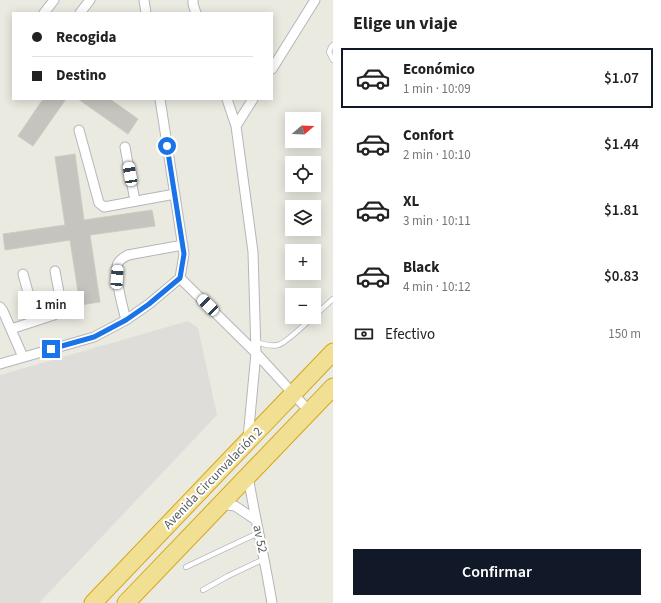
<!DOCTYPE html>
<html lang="es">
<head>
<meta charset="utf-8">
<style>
  body { margin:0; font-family:"Source Sans 3",sans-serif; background:#f2f2f2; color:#222; height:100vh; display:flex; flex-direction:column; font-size:15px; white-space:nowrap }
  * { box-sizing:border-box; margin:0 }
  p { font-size:13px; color:#767676 }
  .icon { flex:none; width:22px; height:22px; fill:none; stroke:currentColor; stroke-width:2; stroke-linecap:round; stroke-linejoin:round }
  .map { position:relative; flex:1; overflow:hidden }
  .panel { display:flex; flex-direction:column; background:#fff; width:328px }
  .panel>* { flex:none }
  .banner { position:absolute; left:12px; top:12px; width:261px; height:88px; border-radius:0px; box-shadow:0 2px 10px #0003; display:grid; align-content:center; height:88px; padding:0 20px; background:#fff }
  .needle { width:26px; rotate:71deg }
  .buttons { position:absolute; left:285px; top:112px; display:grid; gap:8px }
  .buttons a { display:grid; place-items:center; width:36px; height:36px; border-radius:0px; background:#fff; box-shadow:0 2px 10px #0003; font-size:20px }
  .end { position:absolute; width:18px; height:18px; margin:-9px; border:5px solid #1a73e8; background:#fff; box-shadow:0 0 0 2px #fff }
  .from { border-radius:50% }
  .bubble { position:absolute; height:28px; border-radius:0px; background:#fff; box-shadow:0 2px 10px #0003; font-size:13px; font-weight:600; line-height:28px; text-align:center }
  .car { position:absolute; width:12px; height:24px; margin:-12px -6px; border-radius:5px; box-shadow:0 0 3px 1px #0007; background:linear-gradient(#fff 24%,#345 0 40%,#fff 0 76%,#345 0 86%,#fff 0) }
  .banner b { display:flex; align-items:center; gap:14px; height:38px; font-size:15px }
  .banner b+b { border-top:1px solid #e0e0e0 }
  .banner i { width:10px; height:10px; background:#222 }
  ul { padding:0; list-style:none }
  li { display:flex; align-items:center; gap:12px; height:60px; margin:0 8px 6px; padding:0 12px; border:2px solid transparent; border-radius:0px }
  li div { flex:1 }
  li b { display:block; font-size:15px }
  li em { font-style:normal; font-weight:600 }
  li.current { border-color:#111827 }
  li>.icon { width:36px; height:36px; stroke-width:1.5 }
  h2 { padding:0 20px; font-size:18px; line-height:48px }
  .pay { display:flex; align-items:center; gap:10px; height:44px; padding:0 20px; font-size:15px }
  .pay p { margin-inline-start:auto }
  .action { display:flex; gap:8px; margin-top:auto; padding:8px 20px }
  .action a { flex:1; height:46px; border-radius:0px; background:#111827; color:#fff; font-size:16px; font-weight:600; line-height:46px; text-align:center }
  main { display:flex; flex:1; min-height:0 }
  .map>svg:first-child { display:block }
  .industrial { fill:#dfddd9 }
  .building { fill:#c6c4be; stroke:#cfcbc1 }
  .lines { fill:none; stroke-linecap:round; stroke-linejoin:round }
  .lane-casing { stroke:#b4b6bb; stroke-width:6 }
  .street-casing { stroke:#b4b6bb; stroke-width:11 }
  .highway-casing { stroke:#d4a818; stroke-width:19 }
  .lane { stroke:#fff; stroke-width:4.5 }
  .street { stroke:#fff; stroke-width:9 }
  .highway { stroke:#f1e093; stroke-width:17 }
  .route { stroke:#1a73e8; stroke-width:5 }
  .labels { text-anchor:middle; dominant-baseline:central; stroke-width:4; stroke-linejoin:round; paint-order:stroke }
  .street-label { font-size:13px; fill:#5a5c61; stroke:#fff }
</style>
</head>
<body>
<main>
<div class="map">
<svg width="333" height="603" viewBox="0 0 333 603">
  <rect width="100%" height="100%" fill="#ebeae1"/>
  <path class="industrial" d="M 188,321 L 198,328 L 217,415 L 39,603 L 0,603 L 0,375 Z"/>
  <path class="building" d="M 43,99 L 66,99 L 33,146 L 18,136 Z
    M 78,99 L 110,99 L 138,119 L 128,134 Z
    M 75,154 L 84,220 L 152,210 L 155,226 L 90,235 L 100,302 L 80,305 L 70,240 L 5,250 L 3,234 L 65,225 L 55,157 Z"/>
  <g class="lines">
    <defs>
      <path id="lane" d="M 333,45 L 331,47 L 329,52 L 333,60
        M 314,316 L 333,299
        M 256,342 C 262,344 271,347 278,345 C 285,344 306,323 313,317
        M 186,567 L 258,533
        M 203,590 L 228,576 L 264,559"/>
      <path id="street" d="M 144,0 L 146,13
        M 193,0 L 193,4 L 196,13
        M 44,13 L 54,0
        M 80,13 L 90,0
        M 272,69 L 315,0
        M 227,99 L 236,126 L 253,252 L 256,353 L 248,438
        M 236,126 L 253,99
        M 79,130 L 99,203 L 104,207 L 175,194
        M 125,147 L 135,201
        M 23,274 L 36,321
        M 180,278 L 256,353 L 309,411
        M 0,307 L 3,311 L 23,357
        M 126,320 C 123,308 113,273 118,263 C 120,259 125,257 128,255 L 183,245
        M 11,329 L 54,315 L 60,309 L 61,303 L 55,271
        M 0,364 L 94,337 L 126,320 L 149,304 L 180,278 L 184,254 L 160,99
        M 248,476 C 255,518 265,560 272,603
        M 220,504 L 235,506 L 256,520"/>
      <path id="highway" d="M 93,603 L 333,352
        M 126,603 L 333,387"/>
    </defs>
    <use href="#lane" class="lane-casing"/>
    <use href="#street" class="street-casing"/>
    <use href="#highway" class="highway-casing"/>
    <use href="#lane" class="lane"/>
    <use href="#street" class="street"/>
    <use href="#highway" class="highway"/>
  </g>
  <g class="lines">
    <path class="route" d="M 51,349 L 94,337 L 126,320 L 149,304 L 180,278 L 184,254 L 167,146"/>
  </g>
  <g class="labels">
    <g class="street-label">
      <text transform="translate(213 478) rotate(-46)">Avenida Circunvalación 2</text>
      <text transform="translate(260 539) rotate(78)">av 52</text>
    </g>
  </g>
</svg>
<div class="buttons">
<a><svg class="needle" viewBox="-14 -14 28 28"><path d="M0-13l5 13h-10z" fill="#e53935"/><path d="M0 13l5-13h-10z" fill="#767676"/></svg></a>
<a><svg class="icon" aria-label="locate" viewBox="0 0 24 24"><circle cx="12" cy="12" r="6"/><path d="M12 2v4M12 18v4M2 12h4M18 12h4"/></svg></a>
<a><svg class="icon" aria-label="layers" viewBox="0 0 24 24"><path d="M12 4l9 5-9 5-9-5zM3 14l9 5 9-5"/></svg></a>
<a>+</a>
<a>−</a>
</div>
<i class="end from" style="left:167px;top:146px"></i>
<i class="end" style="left:51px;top:349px"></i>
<div class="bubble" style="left:18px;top:291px;width:66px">1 min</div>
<i class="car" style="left:130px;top:174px;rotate:350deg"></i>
<i class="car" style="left:117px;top:277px;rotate:4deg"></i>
<i class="car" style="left:208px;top:305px;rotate:315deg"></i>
<div class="banner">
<b><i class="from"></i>Recogida</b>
<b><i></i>Destino</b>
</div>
</div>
<section class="panel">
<h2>Elige un viaje</h2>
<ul>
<li class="current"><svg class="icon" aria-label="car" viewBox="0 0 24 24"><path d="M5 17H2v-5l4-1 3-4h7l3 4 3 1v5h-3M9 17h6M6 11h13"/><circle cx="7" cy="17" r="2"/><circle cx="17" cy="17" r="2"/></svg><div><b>Económico</b><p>1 min · 10:09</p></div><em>$1.07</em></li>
<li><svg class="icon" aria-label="car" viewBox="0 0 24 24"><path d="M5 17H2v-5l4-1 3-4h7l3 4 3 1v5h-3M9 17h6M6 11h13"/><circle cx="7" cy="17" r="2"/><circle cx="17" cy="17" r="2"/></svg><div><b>Confort</b><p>2 min · 10:10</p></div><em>$1.44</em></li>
<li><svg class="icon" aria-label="car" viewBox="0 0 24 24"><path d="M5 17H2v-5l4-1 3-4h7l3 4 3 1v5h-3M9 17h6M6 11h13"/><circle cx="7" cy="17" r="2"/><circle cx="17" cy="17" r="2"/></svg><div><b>XL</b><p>3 min · 10:11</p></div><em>$1.81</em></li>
<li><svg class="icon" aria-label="car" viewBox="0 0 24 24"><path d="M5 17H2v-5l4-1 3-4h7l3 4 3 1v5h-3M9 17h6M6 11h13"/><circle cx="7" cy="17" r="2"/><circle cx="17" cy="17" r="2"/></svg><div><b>Black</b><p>4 min · 10:12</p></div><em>$0.83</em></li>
</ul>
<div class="pay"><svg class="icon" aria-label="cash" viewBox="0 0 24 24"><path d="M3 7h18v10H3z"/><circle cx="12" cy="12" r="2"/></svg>Efectivo<p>150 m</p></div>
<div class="action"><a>Confirmar</a></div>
</section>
</main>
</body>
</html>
